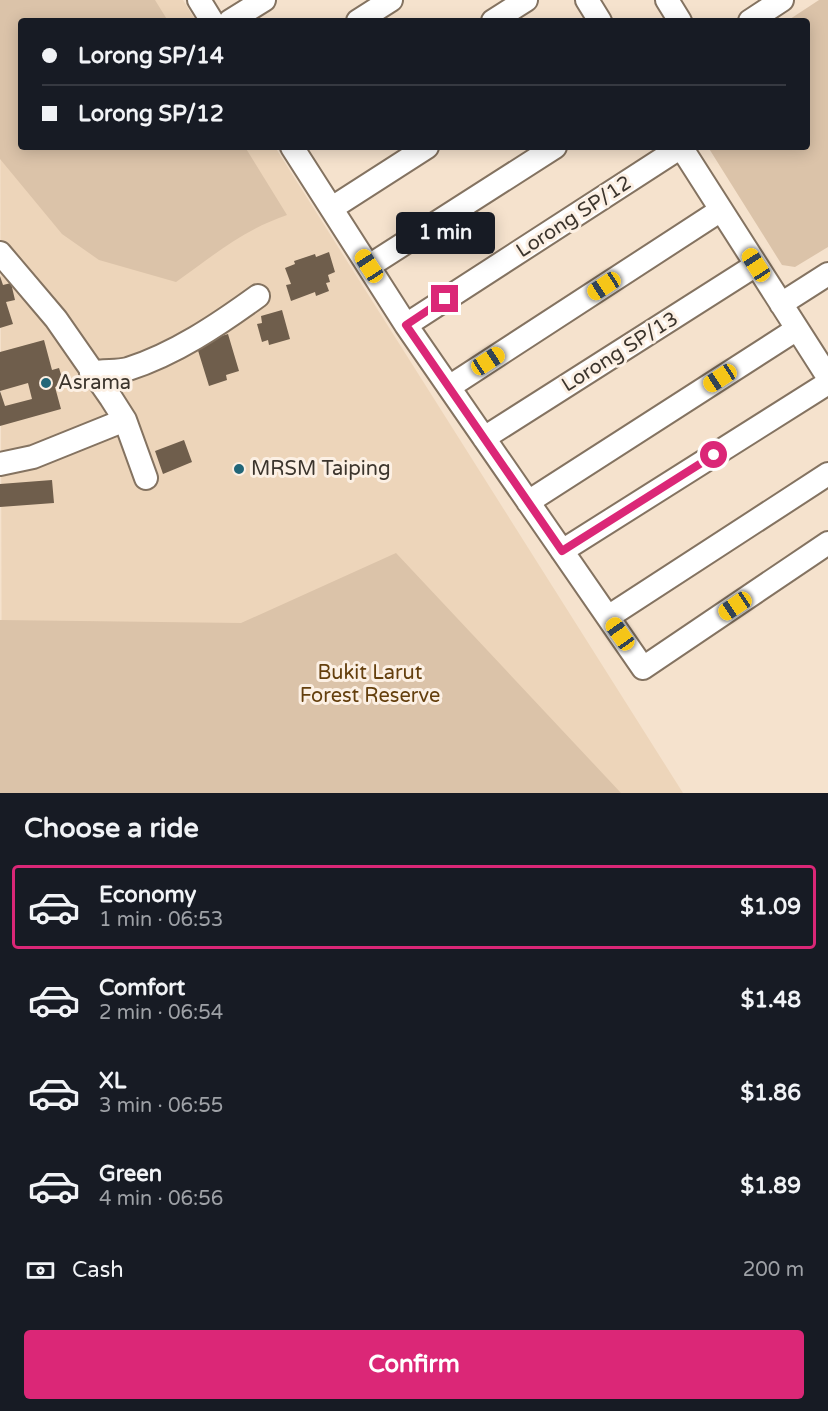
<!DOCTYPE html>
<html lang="en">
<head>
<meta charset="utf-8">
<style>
  body { margin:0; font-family:"Varela Round",sans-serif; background:#242831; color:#f1f3f6; height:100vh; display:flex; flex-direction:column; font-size:22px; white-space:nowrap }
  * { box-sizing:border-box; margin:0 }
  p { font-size:20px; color:#9ea1a6 }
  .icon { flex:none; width:33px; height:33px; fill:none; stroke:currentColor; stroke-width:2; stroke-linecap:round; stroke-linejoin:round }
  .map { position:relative; height:793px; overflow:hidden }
  .panel { display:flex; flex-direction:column; background:#171b24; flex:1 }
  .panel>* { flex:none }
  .top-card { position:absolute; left:18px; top:18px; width:792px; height:132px; border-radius:6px; box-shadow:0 3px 15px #0003; display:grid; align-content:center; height:132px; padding:0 24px; background:#171b24 }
  .end { position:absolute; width:27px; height:27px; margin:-14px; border:8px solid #db2777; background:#fff; box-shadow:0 0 0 3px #fff }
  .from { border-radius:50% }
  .bubble { position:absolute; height:42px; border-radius:6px; background:#171b24; box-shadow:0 3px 15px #0003; font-size:20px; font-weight:700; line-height:42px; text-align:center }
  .car { position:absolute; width:18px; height:36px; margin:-18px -9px; border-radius:8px; box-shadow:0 0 4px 2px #0007; background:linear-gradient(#f5c518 24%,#345 0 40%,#f5c518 0 76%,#345 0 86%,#f5c518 0) }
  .top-card b { display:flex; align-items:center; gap:21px; height:57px; font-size:22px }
  .top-card b+b { border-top:2px solid #363941 }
  .top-card i { width:15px; height:15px; background:#f1f3f6 }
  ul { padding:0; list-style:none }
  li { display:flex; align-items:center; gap:18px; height:84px; margin:0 12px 9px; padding:0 12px; border:3px solid transparent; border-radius:6px }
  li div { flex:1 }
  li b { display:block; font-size:22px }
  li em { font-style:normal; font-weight:700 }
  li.active { border-color:#db2777 }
  li>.icon { width:54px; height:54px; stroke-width:1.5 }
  h2 { padding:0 24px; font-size:27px; line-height:72px }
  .pay { display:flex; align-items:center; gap:15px; height:66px; padding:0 24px; font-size:22px }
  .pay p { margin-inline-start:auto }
  .action { display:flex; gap:12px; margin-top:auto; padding:12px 24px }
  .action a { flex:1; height:69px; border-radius:6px; background:#db2777; color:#fff; font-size:24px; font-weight:700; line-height:69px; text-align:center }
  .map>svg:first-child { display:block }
  .built { fill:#edd5ba }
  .green { fill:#dbc3a9 }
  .building { fill:#6f5e4c }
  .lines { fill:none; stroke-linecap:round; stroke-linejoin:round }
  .minor-casing { stroke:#847361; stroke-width:26 }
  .minor { stroke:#fff; stroke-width:22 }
  .route { stroke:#db2777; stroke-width:8 }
  .poi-dot { fill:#226678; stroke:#fcf0e4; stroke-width:2 }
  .labels { text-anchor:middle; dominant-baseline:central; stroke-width:6; stroke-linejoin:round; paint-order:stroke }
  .street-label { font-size:20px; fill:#3c352d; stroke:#fcf0e4 }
  .poi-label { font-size:20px; fill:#3c352d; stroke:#fcf0e4; text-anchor:start }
  .park-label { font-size:20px; fill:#643f0d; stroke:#fcf0e4 }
</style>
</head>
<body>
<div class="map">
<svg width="828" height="793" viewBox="0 0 828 793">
  <rect width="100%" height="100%" fill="#f5e2cd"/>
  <path class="built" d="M 0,0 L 183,0 L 196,21 L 21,21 L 21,147 L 275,147 L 683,793 L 2,793 Z"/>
  <path class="green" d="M 0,0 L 155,0 L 168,21 L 21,21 L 21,147 L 245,147 L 287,215 C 243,230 214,255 176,282 L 99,260 L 62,234 L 0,159 Z
    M 819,0 L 828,0 L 828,247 L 795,267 L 782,265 L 708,147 L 807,147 L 807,21 L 787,21 Z
    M 396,553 L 621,793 L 0,793 L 0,620 L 241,623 Z"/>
  <path class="building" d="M 329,252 L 335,272 L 328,275 L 330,282 L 326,283 L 329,291 L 316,296 L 315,292 L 291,301 L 286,285 L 291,284 L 285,268 L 295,264 L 294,261 L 315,254 L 316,257 Z
    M 0,276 L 3,285 L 11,283 L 15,300 L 6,302 L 13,324 L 0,328 Z
    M 282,310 L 290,339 L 269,345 L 268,340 L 262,342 L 257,324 L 262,323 L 261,316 Z
    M 228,334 L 239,371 L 226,375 L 227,380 L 209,386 L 196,344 Z
    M 44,340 L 52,370 L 59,368 L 64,384 L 55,387 L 61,409 L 0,426 L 0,391 L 5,406 L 32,399 L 28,383 L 0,391 L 0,352 Z
    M 184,440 L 192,462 L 163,474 L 155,451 Z
    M 52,480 L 54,503 L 0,507 L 0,484 Z"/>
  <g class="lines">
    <defs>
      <path id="minor" d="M 199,0 L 212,21
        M 587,0 L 600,21
        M 667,0 L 680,21
        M 230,21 L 264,0
        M 358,21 L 391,0
        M 493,21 L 526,0
        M 750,21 L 782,0
        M 292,147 L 406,325 L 643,668 L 828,543
        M 681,147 L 828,377
        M 332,208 L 427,147
        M 0,253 L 56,319 L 111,398 L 125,420 L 146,478
        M 369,266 L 555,147
        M 781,304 L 828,274
        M 406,325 L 681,147
        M 91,373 C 104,370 116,372 128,369 C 175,354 218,325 258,296
        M 449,387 L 721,210
        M 484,438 L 756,265
        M 0,464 L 33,457 L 125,420
        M 528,502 L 797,329
        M 562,551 L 828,383
        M 608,617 L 828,474"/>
    </defs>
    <use href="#minor" class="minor-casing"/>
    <use href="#minor" class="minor"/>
  </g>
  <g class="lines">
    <path class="route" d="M 445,299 L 406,325 L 562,551 L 714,455"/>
  </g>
  <g class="poi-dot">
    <circle cx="46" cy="383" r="6"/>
    <circle cx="239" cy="469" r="6"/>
  </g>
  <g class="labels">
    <g class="street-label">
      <text transform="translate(574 217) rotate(-33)">Lorong SP/12</text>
      <text transform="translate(620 352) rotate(-32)">Lorong SP/13</text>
    </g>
    <g class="poi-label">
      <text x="58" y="383">Asrama</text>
      <text x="251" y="469">MRSM Taiping</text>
    </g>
    <g class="park-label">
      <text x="370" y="673">Bukit Larut<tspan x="370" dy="23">Forest Reserve</tspan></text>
    </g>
  </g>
</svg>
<i class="end from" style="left:714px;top:455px"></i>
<i class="end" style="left:445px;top:299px"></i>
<div class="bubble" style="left:396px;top:212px;width:99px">1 min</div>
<i class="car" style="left:756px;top:265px;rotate:327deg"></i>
<i class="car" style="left:369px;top:266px;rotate:327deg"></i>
<i class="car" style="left:604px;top:286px;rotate:237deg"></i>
<i class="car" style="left:488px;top:361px;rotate:57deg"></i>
<i class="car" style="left:720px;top:378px;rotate:237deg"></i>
<i class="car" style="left:735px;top:606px;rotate:236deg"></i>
<i class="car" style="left:620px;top:634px;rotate:325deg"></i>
<div class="top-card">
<b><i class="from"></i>Lorong SP/14</b>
<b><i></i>Lorong SP/12</b>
</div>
</div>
<section class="panel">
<h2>Choose a ride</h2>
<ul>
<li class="active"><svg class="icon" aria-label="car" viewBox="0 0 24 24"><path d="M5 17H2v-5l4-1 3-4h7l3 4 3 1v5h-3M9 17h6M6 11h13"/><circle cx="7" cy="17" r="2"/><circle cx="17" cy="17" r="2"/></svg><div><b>Economy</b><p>1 min · 06:53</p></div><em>$1.09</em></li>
<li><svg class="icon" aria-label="car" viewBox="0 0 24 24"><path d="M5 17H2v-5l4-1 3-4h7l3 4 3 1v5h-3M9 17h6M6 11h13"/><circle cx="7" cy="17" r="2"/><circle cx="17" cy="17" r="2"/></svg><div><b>Comfort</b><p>2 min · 06:54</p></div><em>$1.48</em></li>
<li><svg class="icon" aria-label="car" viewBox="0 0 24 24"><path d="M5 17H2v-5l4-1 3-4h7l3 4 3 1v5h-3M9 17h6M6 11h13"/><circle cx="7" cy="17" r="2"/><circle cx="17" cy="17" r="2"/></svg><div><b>XL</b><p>3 min · 06:55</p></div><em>$1.86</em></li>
<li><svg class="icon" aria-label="car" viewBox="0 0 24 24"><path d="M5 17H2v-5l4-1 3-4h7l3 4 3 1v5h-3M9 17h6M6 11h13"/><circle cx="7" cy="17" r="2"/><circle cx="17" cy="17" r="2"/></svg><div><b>Green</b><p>4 min · 06:56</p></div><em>$1.89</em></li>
</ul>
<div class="pay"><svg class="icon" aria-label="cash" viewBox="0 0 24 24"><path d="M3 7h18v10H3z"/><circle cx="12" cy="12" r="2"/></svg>Cash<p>200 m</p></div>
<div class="action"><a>Confirm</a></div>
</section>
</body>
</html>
